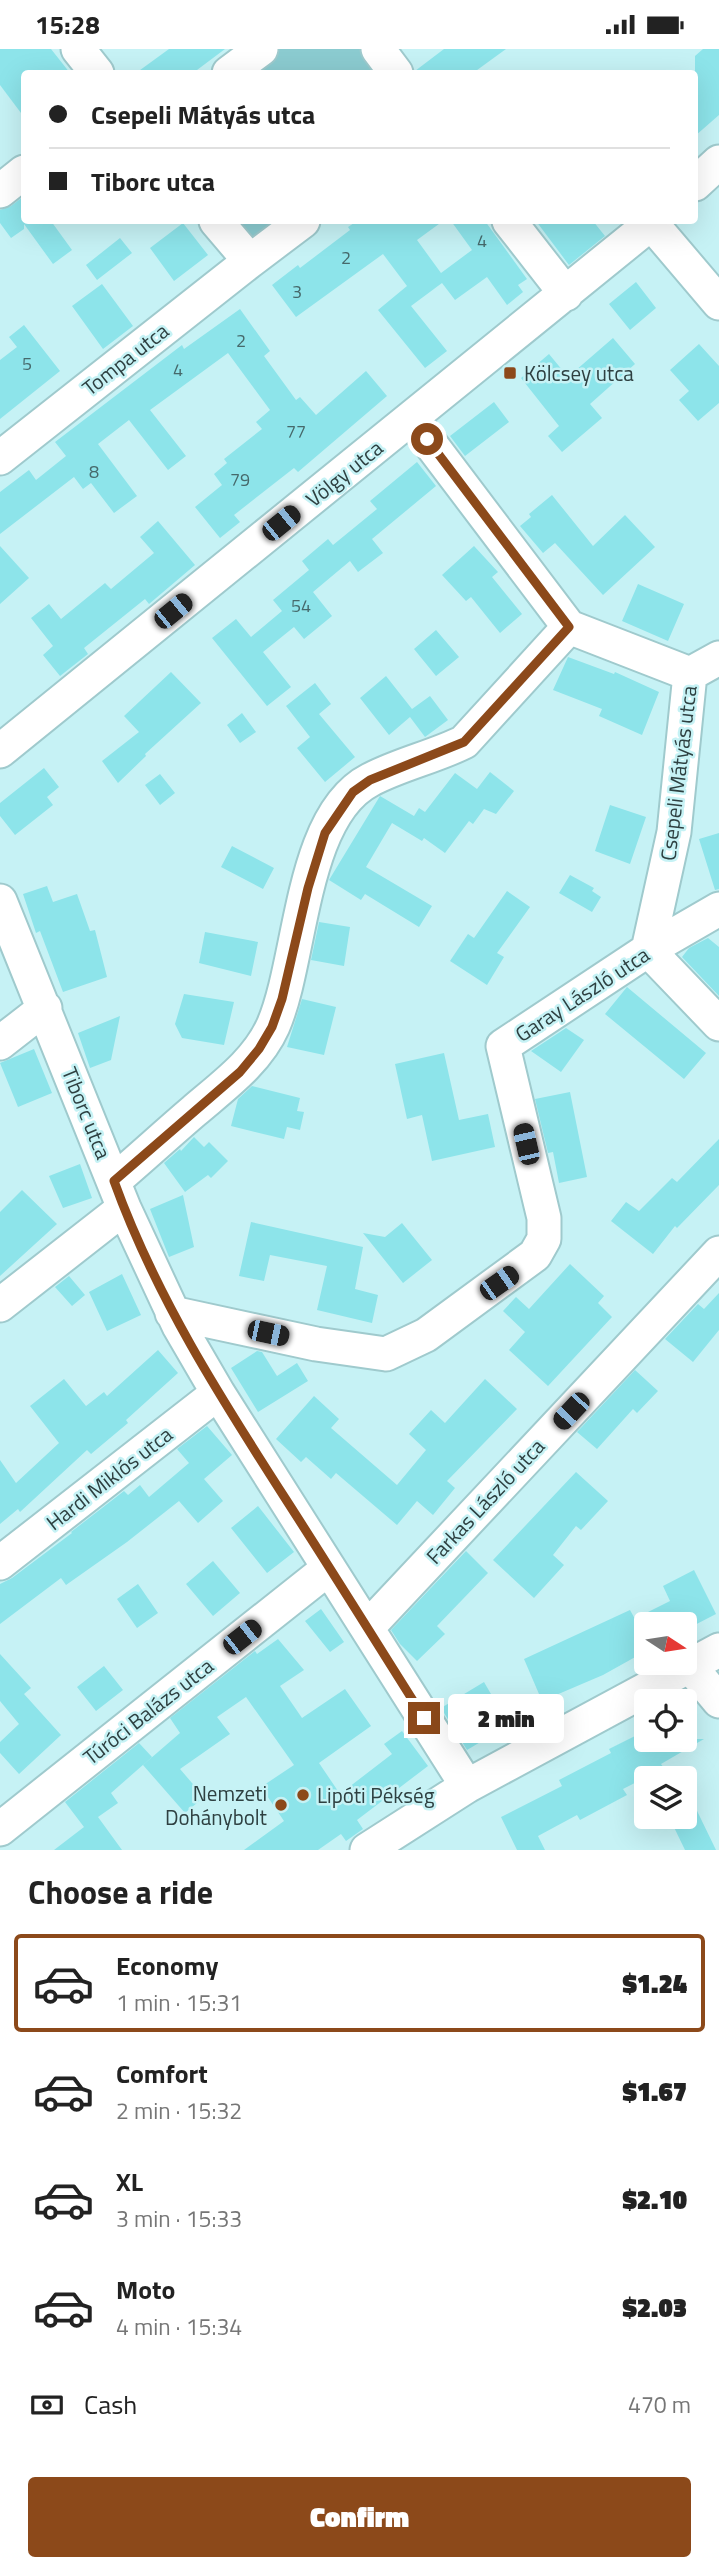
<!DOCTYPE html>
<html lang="en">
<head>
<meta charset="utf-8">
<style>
  body { margin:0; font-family:"Titillium Web",sans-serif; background:#f6f6f6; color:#222; height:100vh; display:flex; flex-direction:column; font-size:26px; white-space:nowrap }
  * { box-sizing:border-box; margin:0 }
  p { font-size:23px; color:#767676 }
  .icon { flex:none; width:38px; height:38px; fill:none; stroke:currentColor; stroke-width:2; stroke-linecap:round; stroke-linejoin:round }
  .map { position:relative; height:1801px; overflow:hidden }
  .sheet { display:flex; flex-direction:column; background:#fff; flex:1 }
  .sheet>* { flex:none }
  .banner { position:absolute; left:21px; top:21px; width:677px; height:154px; border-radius:7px; box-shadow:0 7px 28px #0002; display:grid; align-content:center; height:154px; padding:0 28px; background:#fff }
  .needle { width:46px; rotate:102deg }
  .controls { position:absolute; left:634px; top:1563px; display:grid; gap:14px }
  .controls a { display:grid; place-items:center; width:63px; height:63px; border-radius:7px; background:#fff; box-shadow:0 7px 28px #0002; font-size:35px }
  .end { position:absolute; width:32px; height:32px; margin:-16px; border:9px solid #8c491a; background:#fff; box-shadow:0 0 0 4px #fff }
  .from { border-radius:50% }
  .bubble { position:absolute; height:49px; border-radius:7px; background:#fff; box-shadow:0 7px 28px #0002; font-size:23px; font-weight:800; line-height:49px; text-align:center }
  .car { position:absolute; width:21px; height:42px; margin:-21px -10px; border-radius:9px; box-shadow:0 0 5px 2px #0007; background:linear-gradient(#222 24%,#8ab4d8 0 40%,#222 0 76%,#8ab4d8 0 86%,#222 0) }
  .banner b { display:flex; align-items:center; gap:24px; height:66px; font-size:26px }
  .banner b+b { border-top:2px solid #e0e0e0 }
  .banner i { width:18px; height:18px; background:#222 }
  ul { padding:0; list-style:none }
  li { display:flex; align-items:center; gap:21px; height:98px; margin:0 14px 10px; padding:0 14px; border:4px solid transparent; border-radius:7px }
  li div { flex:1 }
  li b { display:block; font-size:26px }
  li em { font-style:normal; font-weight:800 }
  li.current { border-color:#8c491a }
  li>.icon { width:63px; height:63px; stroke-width:1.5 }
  h2 { padding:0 28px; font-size:32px; line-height:84px }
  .pay { display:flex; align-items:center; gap:18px; height:77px; padding:0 28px; font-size:26px }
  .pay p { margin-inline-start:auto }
  .primary-button { display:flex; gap:14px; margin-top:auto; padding:14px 28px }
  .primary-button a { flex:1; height:80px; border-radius:7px; background:#8c491a; color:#fff; font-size:28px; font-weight:800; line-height:80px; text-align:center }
  .status { display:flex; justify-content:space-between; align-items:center; height:49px; padding:0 35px; background:#fff; direction:ltr }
  .status svg { height:19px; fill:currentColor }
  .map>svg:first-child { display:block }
  .green { fill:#8bcbd0 }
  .building { fill:#8de4ea }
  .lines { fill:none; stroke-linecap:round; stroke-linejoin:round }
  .minor-casing { stroke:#9fcacd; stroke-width:37 }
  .minor { stroke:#fff; stroke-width:33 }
  .route { stroke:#8c491a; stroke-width:9 }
  .poi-dot { fill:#8c491a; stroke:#c6f2f5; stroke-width:2.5 }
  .labels { text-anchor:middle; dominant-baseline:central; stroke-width:5; stroke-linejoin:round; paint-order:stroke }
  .number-label { font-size:18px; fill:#46696b }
  .street-label { font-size:21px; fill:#2e4041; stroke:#c6f2f5 }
  .poi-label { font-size:21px; fill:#2e4041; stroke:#c6f2f5; text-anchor:start }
</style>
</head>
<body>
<div class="status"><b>15:28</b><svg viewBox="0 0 49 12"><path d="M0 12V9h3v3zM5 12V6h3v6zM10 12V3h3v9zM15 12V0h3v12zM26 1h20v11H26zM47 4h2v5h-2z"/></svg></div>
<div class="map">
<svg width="719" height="1801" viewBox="0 0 719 1801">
  <rect width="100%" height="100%" fill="#c6f2f5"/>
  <path class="green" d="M 263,0 L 378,0 L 396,24 L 229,24 Z
    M 216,172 L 303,172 L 250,212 Z"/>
  <path class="building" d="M 0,0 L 51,0 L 70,24 L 24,24 L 24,68 L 0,36 Z
    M 169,0 L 225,0 L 193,24 L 136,24 Z
    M 444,0 L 506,0 L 473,24 L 415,24 L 415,22 Z
    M 703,0 L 719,0 L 719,66 L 695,87 L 695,7 Z
    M 24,147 L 24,172 L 51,172 L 72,201 L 53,215 L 24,175 L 24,180 L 11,189 L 0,174 L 0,161 L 11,157 Z
    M 357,172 L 443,172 L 417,191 L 441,224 L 472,201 L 451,172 L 485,172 L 527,230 L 518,236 L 523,243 L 507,256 L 487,228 L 455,251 L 442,234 L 411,257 L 447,302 L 425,319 L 378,261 L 407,237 L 383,205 L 296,268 L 272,236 L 298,216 L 300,219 L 350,181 L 348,178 Z
    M 536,172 L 593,172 L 605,187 L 569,216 Z
    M 183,174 L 208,206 L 174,232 L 150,199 Z
    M 120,189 L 132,204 L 97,231 L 86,216 Z
    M 636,233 L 656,259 L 630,281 L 609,255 Z
    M 102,235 L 133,277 L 103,300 L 72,257 Z
    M 240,260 L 270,302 L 264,307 L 296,351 L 300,348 L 316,366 L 366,322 L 387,347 L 298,423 L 294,419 L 234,466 L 240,473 L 220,489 L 195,458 L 222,436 L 214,425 L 227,414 L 224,410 L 262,380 L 256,373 L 270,361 L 228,304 L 150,361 L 186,407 L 168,421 L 129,371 L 98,395 L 137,447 L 114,464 L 91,434 L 83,440 L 74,428 L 0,485 L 0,443 L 29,421 L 36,431 L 66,407 L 55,393 L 182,296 L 184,300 Z
    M 24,276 L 60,322 L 0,370 L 0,311 L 17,298 L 9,288 Z
    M 613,289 L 635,315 L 590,355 L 602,369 L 562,403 L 548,387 L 559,377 L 521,329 L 549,305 L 568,328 Z
    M 699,295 L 719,317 L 719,354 L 698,372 L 679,351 L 689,342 L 670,321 Z
    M 494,353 L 509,373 L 465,407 L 450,387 Z
    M 417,413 L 436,437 L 372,490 L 383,504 L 358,523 L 350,512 L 313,543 L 332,567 L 304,590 L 294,578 L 263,603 L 291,638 L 267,657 L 212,589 L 236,570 L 251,588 L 282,562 L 273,551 L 309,521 L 302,512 L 328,490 L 333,496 L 377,460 L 370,452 Z
    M 552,446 L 593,497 L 625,466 L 655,498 L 603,546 L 555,494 L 543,504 L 520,477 L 531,468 L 529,465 Z
    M 158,472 L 195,516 L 149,555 L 145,550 L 84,599 L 88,605 L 60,627 L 43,606 L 53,597 L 31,569 L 49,555 L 61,570 L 105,534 L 111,540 L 154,504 L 140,488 Z
    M 0,497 L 29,529 L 0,555 Z
    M 474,497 L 498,523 L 492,528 L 522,565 L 500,584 L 471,548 L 466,552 L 442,526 Z
    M 638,535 L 684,555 L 668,592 L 622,572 Z
    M 436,581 L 459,608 L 436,627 L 414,600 Z
    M 568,608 L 614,625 L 615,623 L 659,643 L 642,686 L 599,667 L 602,660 L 553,641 Z
    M 171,623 L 201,654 L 145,705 L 146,707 L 118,734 L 102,712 L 139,683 L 124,667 Z
    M 386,627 L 412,660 L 430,647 L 448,671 L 425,688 L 410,668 L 389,686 L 360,649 Z
    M 315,634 L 331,655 L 319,665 L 355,708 L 325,733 L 297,699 L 310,688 L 286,657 Z
    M 242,664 L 256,683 L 240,694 L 227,676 Z
    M 44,719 L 59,738 L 47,748 L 53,756 L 15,786 L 0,767 L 0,754 Z
    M 490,723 L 514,742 L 496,765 L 484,760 L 473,775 L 469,772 L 445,804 L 424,789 L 422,792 L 392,774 L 366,818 L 432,857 L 419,878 L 365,845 L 361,851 L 329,831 L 380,747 L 414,767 L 419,759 L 425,763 L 455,724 L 477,740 Z
    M 160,725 L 175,744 L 160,756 L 145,736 Z
    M 610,756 L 646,768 L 630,815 L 595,802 Z
    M 719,784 L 719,840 L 715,841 L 699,790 Z
    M 232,797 L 274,819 L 263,840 L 221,818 Z
    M 570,826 L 594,839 L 592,842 L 601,848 L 592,863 L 559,844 Z
    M 47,837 L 53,853 L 77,845 L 90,882 L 95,881 L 107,928 L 63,943 L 40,882 L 36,884 L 23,845 Z
    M 507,842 L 530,858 L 497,904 L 504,908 L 487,936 L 450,912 L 468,885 L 474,889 Z
    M 319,873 L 350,878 L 344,917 L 311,911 Z
    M 205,883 L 258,893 L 251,927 L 199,914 Z
    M 708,889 L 719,898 L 719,947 L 682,908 L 689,899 Z
    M 627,938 L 706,1004 L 684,1030 L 605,965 Z
    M 184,945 L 234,953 L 224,996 L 182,989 L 175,975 Z
    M 302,950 L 336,958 L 324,1006 L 287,998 Z
    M 120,967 L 111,1011 L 90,1019 L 78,984 Z
    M 566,979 L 584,991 L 561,1023 L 531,1002 Z
    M 34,1000 L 52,1044 L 18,1058 L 0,1014 Z
    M 444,1004 L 459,1071 L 488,1065 L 495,1098 L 432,1112 L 422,1066 L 407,1070 L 395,1015 Z
    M 252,1037 L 300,1049 L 297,1062 L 304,1063 L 300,1081 L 287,1078 L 284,1090 L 231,1077 L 238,1050 Z
    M 570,1043 L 587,1128 L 559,1134 L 553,1103 L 548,1104 L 535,1050 Z
    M 194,1088 L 204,1098 L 209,1093 L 228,1112 L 211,1129 L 208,1126 L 185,1143 L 164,1114 L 180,1100 L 181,1102 Z
    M 719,1090 L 719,1136 L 677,1179 L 675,1177 L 653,1205 L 611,1172 L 626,1153 L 639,1162 L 672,1129 L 677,1133 Z
    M 80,1115 L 92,1149 L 63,1159 L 49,1127 Z
    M 22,1141 L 57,1175 L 0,1227 L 0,1163 Z
    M 183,1146 L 194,1198 L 169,1208 L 150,1160 Z
    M 251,1173 L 363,1198 L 355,1240 L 378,1246 L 372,1274 L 317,1261 L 327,1217 L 270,1206 L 264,1232 L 239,1227 Z
    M 402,1174 L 432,1211 L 403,1234 L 363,1184 L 385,1188 Z
    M 570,1215 L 604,1247 L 598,1254 L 612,1268 L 548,1337 L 509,1301 L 525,1283 L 503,1262 L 516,1248 L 529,1260 Z
    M 122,1225 L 141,1266 L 107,1282 L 89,1243 Z
    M 69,1227 L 85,1246 L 72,1257 L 55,1238 Z
    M 719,1244 L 719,1281 L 693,1313 L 665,1290 L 698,1255 L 704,1260 Z
    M 158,1301 L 178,1324 L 126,1371 L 128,1374 L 91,1405 L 87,1401 L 20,1463 L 18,1460 L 0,1475 L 0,1411 L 16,1434 L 59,1394 L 30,1357 L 64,1330 L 86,1357 L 104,1343 L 107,1347 Z
    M 257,1302 L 262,1303 L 277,1327 L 297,1314 L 308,1332 L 258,1363 L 231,1319 Z
    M 635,1321 L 658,1342 L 637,1364 L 633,1360 L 597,1400 L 577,1383 Z
    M 485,1330 L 517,1360 L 447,1432 L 455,1439 L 433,1466 L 417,1452 L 397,1476 L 336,1424 L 331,1430 L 306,1408 L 301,1413 L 276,1390 L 314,1347 L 339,1370 L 331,1379 L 397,1436 L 426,1401 L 409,1385 L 431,1361 L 445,1374 Z
    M 207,1377 L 232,1406 L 204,1430 L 223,1452 L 198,1474 L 179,1452 L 127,1493 L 66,1536 L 61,1529 L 0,1575 L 0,1535 L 12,1529 L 72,1484 L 71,1483 L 124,1442 L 128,1446 L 140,1436 L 149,1448 L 189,1414 L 177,1400 Z
    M 576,1423 L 608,1452 L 581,1481 L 576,1477 L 553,1506 L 564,1516 L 534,1549 L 493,1511 Z
    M 258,1457 L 294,1503 L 267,1524 L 231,1479 Z
    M 466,1502 L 488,1524 L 437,1577 L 445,1585 L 417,1612 L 400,1595 L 391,1581 Z
    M 213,1512 L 240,1544 L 213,1567 L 186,1535 Z
    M 694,1521 L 716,1565 L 685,1581 L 684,1575 L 646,1575 L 646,1602 L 603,1626 L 542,1652 L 524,1610 L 630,1561 L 635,1570 L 646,1564 L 670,1552 L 663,1537 Z
    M 138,1535 L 158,1564 L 137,1579 L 117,1550 Z
    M 321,1560 L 344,1593 L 330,1603 L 305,1572 Z
    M 278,1590 L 304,1621 L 280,1637 L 302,1669 L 345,1640 L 371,1677 L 319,1714 L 340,1745 L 392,1705 L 384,1695 L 402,1682 L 428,1717 L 357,1771 L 363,1780 L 346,1792 L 341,1785 L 318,1801 L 244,1801 L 284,1772 L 261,1738 L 294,1716 L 246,1648 L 217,1668 L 230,1685 L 180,1720 L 204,1748 L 185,1764 L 143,1716 L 180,1684 L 170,1669 L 255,1602 L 257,1605 Z
    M 0,1605 L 31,1639 L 24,1645 L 61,1686 L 19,1725 L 0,1704 L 0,1693 L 19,1675 L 0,1652 Z
    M 104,1617 L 123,1641 L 96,1662 L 77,1638 Z
    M 484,1633 L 509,1676 L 467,1701 L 441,1659 Z
    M 645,1682 L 646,1690 L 704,1690 L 661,1715 L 664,1719 L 623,1740 L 627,1746 L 580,1771 L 577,1766 L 538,1787 L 545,1801 L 517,1801 L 501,1768 L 562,1737 L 559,1731 L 611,1704 L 609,1700 Z
    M 139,1694 L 152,1708 L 111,1744 L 118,1754 L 98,1768 L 122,1801 L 54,1801 L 84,1778 L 65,1753 Z
    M 684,1735 L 716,1801 L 685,1801 L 669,1768 L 684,1768 Z"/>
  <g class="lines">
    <defs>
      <path id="minor" d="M 78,0 L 97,24
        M 378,0 L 396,24
        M 229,24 L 261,0
        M 695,135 L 719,113
        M 0,142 L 24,123
        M 216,172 L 250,212 L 303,172
        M 509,172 L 566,245
        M 651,174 L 719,254
        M 411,369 L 569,578 L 690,625
        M 0,409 L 250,212
        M 690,625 L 719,609
        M 0,702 L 654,172
        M 0,852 L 124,1159 L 179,1277 L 218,1344 L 467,1737
        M 648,901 L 674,783 L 690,625
        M 648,901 L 719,975
        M 0,994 L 45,959
        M 114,1132 C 141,1109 167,1085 194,1062 C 223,1037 257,1013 273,977 C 302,911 300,767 370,731 C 400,715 434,708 464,693 L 569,578
        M 0,1256 L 124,1159
        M 172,1264 L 316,1295 L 386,1305 L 426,1286 L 535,1206 L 544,1190 L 544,1169 L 503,997 L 648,901 L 719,860
        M 0,1514 L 218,1344
        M 367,1579 L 719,1204
        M 690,1617 L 719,1652
        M 0,1780 L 329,1519
        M 367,1801 L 467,1737 L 719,1601"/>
    </defs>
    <use href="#minor" class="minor-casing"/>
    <use href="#minor" class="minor"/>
  </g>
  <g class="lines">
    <path class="route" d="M 424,1669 C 378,1596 332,1522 285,1449 C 220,1348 155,1246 114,1132 L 240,1023 L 259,1000 L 272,978 L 282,950 L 308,839 L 325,784 L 353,743 L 370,731 L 464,693 L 569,578 L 427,390"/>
  </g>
  <g class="poi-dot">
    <rect x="503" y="317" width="14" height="14" rx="3.5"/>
    <circle cx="303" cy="1746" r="7"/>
    <circle cx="281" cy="1756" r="7"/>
  </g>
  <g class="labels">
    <g class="number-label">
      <text x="482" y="191">4</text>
      <text x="346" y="208">2</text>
      <text x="297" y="242">3</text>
      <text x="241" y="291">2</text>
      <text x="27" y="314">5</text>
      <text x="178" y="320">4</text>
      <text x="296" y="382">77</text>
      <text x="94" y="422">8</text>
      <text x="240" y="430">79</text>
      <text x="301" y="556">54</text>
    </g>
    <g class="street-label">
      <text transform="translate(125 310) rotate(-38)">Tompa utca</text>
      <text transform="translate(344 424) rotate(-39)">Völgy utca</text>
      <text transform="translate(678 724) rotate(-83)">Csepeli Mátyás utca</text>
      <text transform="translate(582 945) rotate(-33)">Garay László utca</text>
      <text transform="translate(87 1064) rotate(68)">Tiborc utca</text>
      <text transform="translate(109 1429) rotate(-38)">Hardi Miklós utca</text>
      <text transform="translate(485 1452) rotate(-47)">Farkas László utca</text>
      <text transform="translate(148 1662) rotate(-38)">Túróci Balázs utca</text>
    </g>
    <g class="poi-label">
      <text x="524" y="324">Kölcsey utca</text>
      <text x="267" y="1744" text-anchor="end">Nemzeti<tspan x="267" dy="24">Dohánybolt</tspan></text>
      <text x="317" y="1746">Lipóti Pékség</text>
    </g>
  </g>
</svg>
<div class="controls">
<a><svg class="needle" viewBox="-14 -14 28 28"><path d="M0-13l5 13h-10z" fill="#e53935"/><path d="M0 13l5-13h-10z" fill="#767676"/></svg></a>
<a><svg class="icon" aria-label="locate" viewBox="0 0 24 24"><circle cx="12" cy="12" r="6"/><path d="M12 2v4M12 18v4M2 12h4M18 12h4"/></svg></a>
<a><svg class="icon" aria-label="layers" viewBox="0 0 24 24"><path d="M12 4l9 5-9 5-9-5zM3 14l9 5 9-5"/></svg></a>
</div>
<i class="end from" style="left:427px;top:390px"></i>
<i class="end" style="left:424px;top:1669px"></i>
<div class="bubble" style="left:448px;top:1645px;width:116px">2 min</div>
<i class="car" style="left:281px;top:474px;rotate:51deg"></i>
<i class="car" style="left:173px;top:562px;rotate:51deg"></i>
<i class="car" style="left:526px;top:1095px;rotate:347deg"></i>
<i class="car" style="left:499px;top:1234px;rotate:55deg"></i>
<i class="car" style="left:268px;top:1284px;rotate:102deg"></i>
<i class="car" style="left:571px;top:1362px;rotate:223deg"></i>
<i class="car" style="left:242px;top:1588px;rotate:52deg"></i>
<div class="banner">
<b><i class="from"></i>Csepeli Mátyás utca</b>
<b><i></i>Tiborc utca</b>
</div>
</div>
<section class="sheet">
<h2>Choose a ride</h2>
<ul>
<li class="current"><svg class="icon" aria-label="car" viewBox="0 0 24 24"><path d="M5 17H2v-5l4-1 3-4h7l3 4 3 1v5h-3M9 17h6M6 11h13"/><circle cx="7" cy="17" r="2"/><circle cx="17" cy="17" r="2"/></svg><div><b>Economy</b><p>1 min · 15:31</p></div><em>$1.24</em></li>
<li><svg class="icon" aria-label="car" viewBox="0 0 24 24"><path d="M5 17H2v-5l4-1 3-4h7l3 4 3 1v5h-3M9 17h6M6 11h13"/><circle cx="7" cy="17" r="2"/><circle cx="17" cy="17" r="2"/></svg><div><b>Comfort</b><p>2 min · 15:32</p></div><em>$1.67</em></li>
<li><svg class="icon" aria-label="car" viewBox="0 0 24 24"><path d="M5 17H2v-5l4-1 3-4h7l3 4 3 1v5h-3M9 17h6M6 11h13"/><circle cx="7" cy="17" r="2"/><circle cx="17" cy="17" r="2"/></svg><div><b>XL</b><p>3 min · 15:33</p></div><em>$2.10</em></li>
<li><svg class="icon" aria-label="car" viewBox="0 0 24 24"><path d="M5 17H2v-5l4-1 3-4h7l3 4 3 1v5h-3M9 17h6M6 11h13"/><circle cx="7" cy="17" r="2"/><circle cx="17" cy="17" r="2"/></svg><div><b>Moto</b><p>4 min · 15:34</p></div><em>$2.03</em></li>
</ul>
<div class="pay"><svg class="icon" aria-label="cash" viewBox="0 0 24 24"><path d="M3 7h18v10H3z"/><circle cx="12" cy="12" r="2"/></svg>Cash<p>470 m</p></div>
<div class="primary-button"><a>Confirm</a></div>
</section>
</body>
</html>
